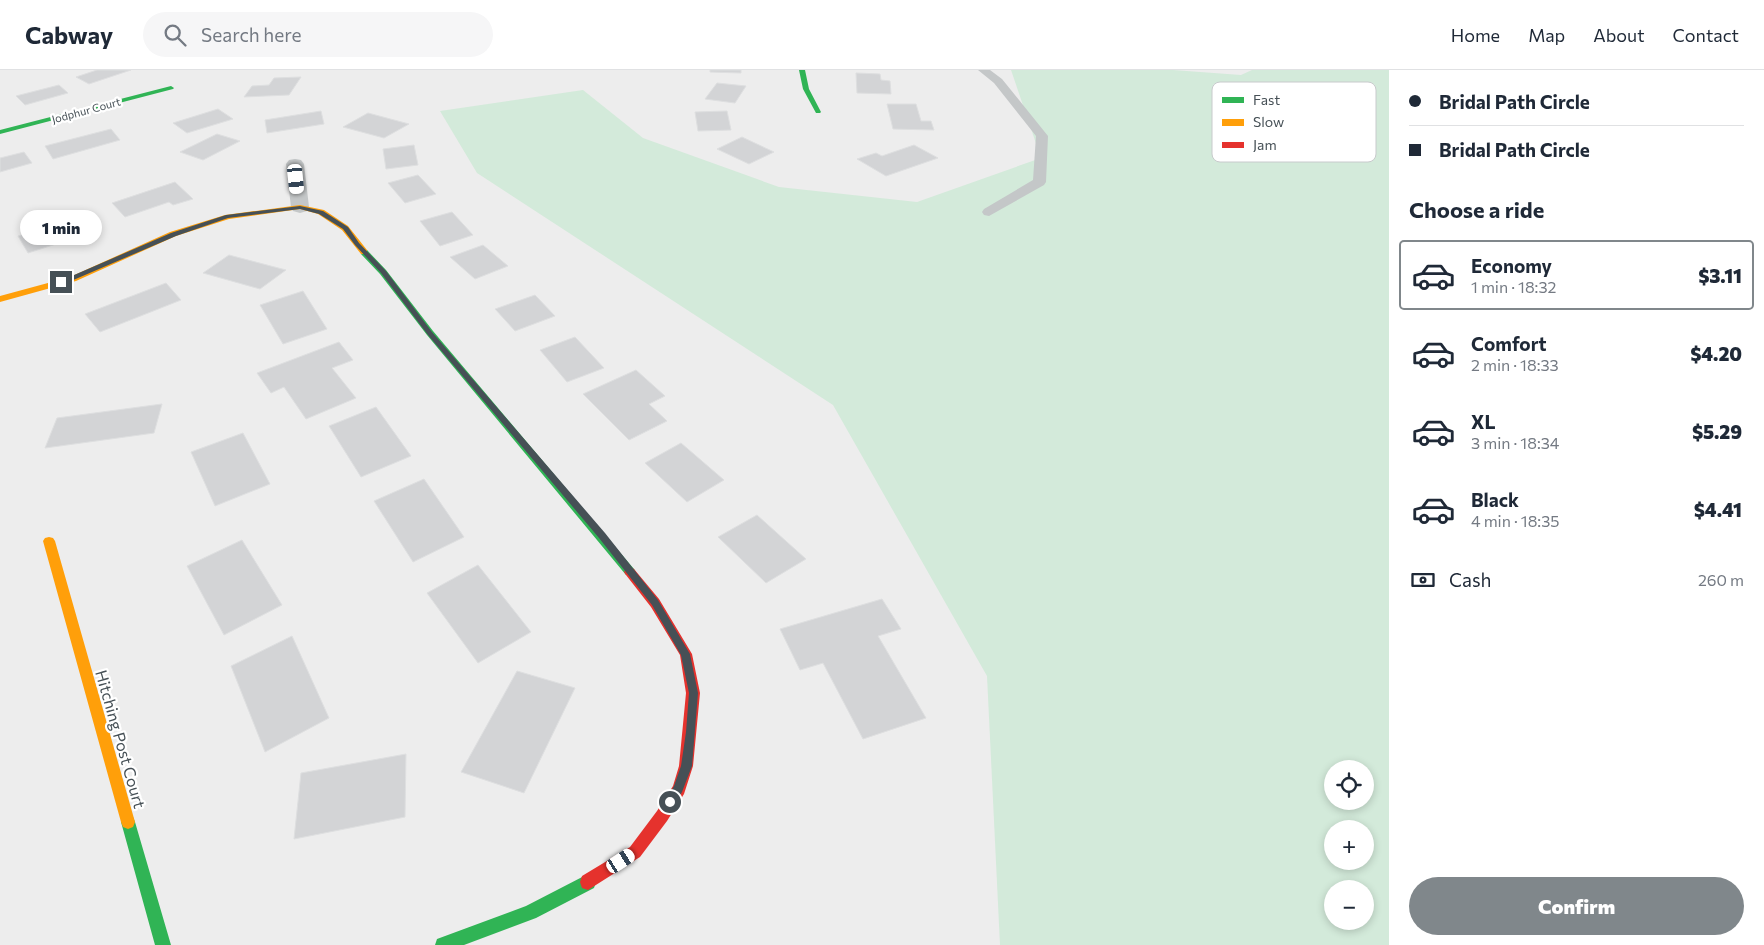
<!DOCTYPE html>
<html lang="en">
<head>
<meta charset="utf-8">
<style>
  body { margin:0; font-family:Commissioner,sans-serif; background:#f6f6f7; color:#1f2937; height:100vh; display:flex; flex-direction:column; font-size:19px; white-space:nowrap }
  * { box-sizing:border-box; margin:0 }
  p { font-size:16px; color:#747a83 }
  .icon { flex:none; width:28px; height:28px; fill:none; stroke:currentColor; stroke-width:2; stroke-linecap:round; stroke-linejoin:round }
  .map { position:relative; flex:1; overflow:hidden }
  .sheet { display:flex; flex-direction:column; background:#fff; width:375px }
  .sheet>* { flex:none }
  .guide { display:grid; align-content:center; height:110px; padding:0 20px; background:#fff }
  .fabs { position:absolute; left:1324px; top:690px; display:grid; gap:10px }
  .fabs a { display:grid; place-items:center; width:50px; height:50px; border-radius:50%; background:#fff; box-shadow:0 2px 8px #0003; font-size:25px }
  .end { position:absolute; width:22px; height:22px; margin:-11px; border:6px solid #465056; background:#fff; box-shadow:0 0 0 2px #fff }
  .from { border-radius:50% }
  .bubble { position:absolute; height:35px; border-radius:18px; background:#fff; box-shadow:0 2px 8px #0003; font-size:16px; font-weight:800; line-height:35px; text-align:center }
  .car { position:absolute; width:15px; height:30px; margin:-15px -8px; border-radius:6px; box-shadow:0 0 4px 1px #0007; background:linear-gradient(#fff 24%,#345 0 40%,#fff 0 76%,#345 0 86%,#fff 0) }
  .guide b { display:flex; align-items:center; gap:18px; height:48px; font-size:19px }
  .guide b+b { border-top:1px solid #e0e1e3 }
  .guide i { width:12px; height:12px; background:#1f2937 }
  ul { padding:0; list-style:none }
  li { display:flex; align-items:center; gap:15px; height:70px; margin:0 10px 8px; padding:0 10px; border:2px solid transparent; border-radius:5px }
  li div { flex:1 }
  li b { display:block; font-size:19px }
  li em { font-style:normal; font-weight:800 }
  li.current { border-color:#80878b }
  li>.icon { width:45px; height:45px; stroke-width:1.5 }
  h2 { padding:0 20px; font-size:22px; line-height:60px }
  .pay { display:flex; align-items:center; gap:12px; height:55px; padding:0 20px; font-size:19px }
  .pay p { margin-inline-start:auto }
  .cta { display:flex; gap:10px; margin-top:auto; padding:10px 20px }
  .cta a { flex:1; height:58px; border-radius:30px; background:#80878b; color:#fff; font-size:20px; font-weight:800; line-height:58px; text-align:center }
  header { display:flex; align-items:center; gap:30px; box-sizing:border-box; height:70px; padding:0 25px; background:#fff; border-bottom:1px solid #e0e1e3 }
  header strong { font-size:24px }
  nav { display:flex; gap:28px; margin-inline-start:auto; font-size:18px }
  .search { width:350px; height:45px; background:#f6f6f7; display:flex; align-items:center; gap:12px; box-sizing:border-box; padding:0 18px; border-radius:28px; color:#747a83; font-size:19px }
  main { display:flex; flex:1; min-height:0 }
  .map>svg:first-child { display:block }
  .green { fill:#d3eada; fill-rule:evenodd }
  .building { fill:#d3d4d6; stroke:#dedfe0 }
  .lines { fill:none; stroke-linecap:round; stroke-linejoin:round }
  .lane { fill:#c4c7c8; fill-rule:evenodd }
  .street { fill:#c4c7c8; fill-rule:evenodd }
  .fast { fill:#30b455; fill-rule:evenodd }
  .slow { fill:#ff9f0a; fill-rule:evenodd }
  .jam { fill:#e5322d; fill-rule:evenodd }
  .route { fill:#465056 }
  .labels { text-anchor:middle; dominant-baseline:central; stroke-width:4.5; stroke-linejoin:round; paint-order:stroke }
  .far-street-label { font-size:11px; fill:#465056; stroke:#fff }
  .near-street-label { font-size:16px; fill:#465056; stroke:#fff }
  .key { fill:#fff; stroke:#c8cacc; stroke-width:1 }
  .key-label { font-size:14px; fill:#465056 }
</style>
</head>
<body>
<header>
<strong>Cabway</strong>
<div class="search"><svg class="icon" aria-label="search" viewBox="0 0 24 24"><circle cx="10" cy="10" r="6"/><path d="M15 15l6 6"/></svg>Search here</div>
<nav><a>Home</a><a>Map</a><a>About</a><a>Contact</a></nav>
</header>
<main>
<div class="map">
<svg width="1389" height="875" viewBox="0 0 1389 875">
  <rect width="100%" height="100%" fill="#ededed"/>
  <path class="green" d="M 1011,0 L 1173,0 L 1241,5 L 1252,0 L 1389,0 L 1389,875 L 1000,875 L 987,606 L 833,335 L 477,103 L 440,41 L 583,20 L 643,68 L 779,117 L 917,132 L 1041,88 ZM 1332,699 L 1365,699 L 1365,731 L 1332,731 ZM 1332,759 L 1365,759 L 1365,791 L 1332,791 ZM 1332,819 L 1365,819 L 1365,851 L 1332,851 Z"/>
  <path class="building" d="M 97,0 L 131,0 L 89,14 L 76,7 Z
    M 710,0 L 741,0 L 741,3 L 710,2 Z
    M 856,3 L 880,4 L 881,10 L 890,11 L 891,24 L 857,23 Z
    M 301,7 L 289,25 L 244,27 L 252,16 L 269,15 L 274,8 Z
    M 717,13 L 746,16 L 735,33 L 705,29 Z
    M 59,15 L 68,23 L 25,35 L 16,26 Z
    M 887,34 L 916,34 L 921,51 L 931,51 L 934,60 L 893,59 Z
    M 218,39 L 233,49 L 187,63 L 173,53 Z
    M 321,41 L 324,54 L 267,63 L 265,50 Z
    M 727,41 L 731,60 L 698,61 L 695,42 Z
    M 368,43 L 409,54 L 384,68 L 343,57 Z
    M 111,59 L 120,70 L 53,89 L 45,76 Z
    M 217,64 L 240,71 L 203,90 L 180,82 Z
    M 742,67 L 774,82 L 749,94 L 717,79 Z
    M 414,75 L 418,95 L 386,99 L 383,79 Z
    M 914,75 L 938,88 L 886,106 L 857,89 L 876,83 L 882,86 Z
    M 24,82 L 32,93 L 0,102 L 0,88 Z
    M 418,105 L 436,124 L 405,133 L 388,113 Z
    M 175,112 L 193,129 L 173,135 L 169,132 L 125,147 L 112,133 Z
    M 452,142 L 473,165 L 440,176 L 420,151 Z
    M 76,148 L 87,164 L 28,183 L 18,166 Z
    M 483,175 L 508,196 L 475,209 L 450,187 Z
    M 229,185 L 286,200 L 260,219 L 203,203 Z
    M 166,213 L 181,230 L 100,262 L 85,244 Z
    M 303,221 L 327,259 L 283,274 L 260,235 Z
    M 535,225 L 555,246 L 515,261 L 495,239 Z
    M 575,267 L 604,298 L 567,312 L 540,280 Z
    M 339,272 L 353,290 L 332,298 L 356,328 L 306,349 L 284,317 L 271,323 L 257,303 Z
    M 636,300 L 665,326 L 649,334 L 667,351 L 629,370 L 583,324 Z
    M 162,334 L 154,363 L 45,378 L 57,348 Z
    M 376,337 L 411,386 L 361,407 L 329,356 Z
    M 243,363 L 270,414 L 215,436 L 191,382 Z
    M 681,373 L 724,410 L 687,432 L 645,393 Z
    M 424,409 L 464,467 L 413,492 L 374,431 Z
    M 757,445 L 806,489 L 766,513 L 718,467 Z
    M 242,470 L 282,535 L 224,565 L 187,496 Z
    M 478,495 L 531,562 L 478,593 L 427,523 Z
    M 882,529 L 901,559 L 878,566 L 926,648 L 863,669 L 823,593 L 800,600 L 780,559 Z
    M 292,566 L 329,648 L 265,682 L 231,596 Z
    M 517,601 L 575,618 L 524,723 L 461,702 Z
    M 406,684 L 405,747 L 294,769 L 301,703 Z"/>
  <g class="lines">
    <path class="lane" d="M 978,0 L 990,0 L 1002,9 L 1048,66 L 1046,112 L 1044,115 L 989,146 L 984,145 L 982,142 L 984,139 L 1033,110 L 1036,66 L 994,13 Z"/>
    <path class="street" d="M 295,89 L 301,90 L 304,94 L 309,137 L 307,141 L 300,143 L 293,141 L 291,137 L 286,94 L 289,90 Z"/>
    <path class="fast" d="M 799,0 L 805,0 L 809,19 L 821,42 L 820,43 L 816,43 L 803,19 Z
      M 171,16 L 174,18 L 173,19 L 0,64 L 0,60 Z
      M 361,180 L 367,180 L 386,200 L 433,261 L 634,499 L 636,502 L 634,505 L 626,505 L 427,265 L 380,204 L 361,184 Z
      M 128,745 L 133,747 L 135,752 L 171,875 L 155,875 L 121,752 L 123,747 Z
      M 588,804 L 594,806 L 596,812 L 594,818 L 536,848 L 464,875 L 435,875 L 437,869 L 526,836 Z"/>
    <path class="slow" d="M 300,135 L 324,140 L 348,156 L 367,180 L 367,184 L 361,184 L 342,160 L 318,144 L 300,139 L 229,149 L 176,166 L 76,211 L 0,232 L 0,226 L 70,207 L 170,162 L 225,145 Z
      M 49,467 L 53,468 L 55,471 L 135,752 L 133,757 L 128,759 L 123,757 L 121,752 L 43,471 L 45,468 Z"/>
    <path class="jam" d="M 630,497 L 634,499 L 659,529 L 692,584 L 700,623 L 693,696 L 684,724 L 667,751 L 640,787 L 588,820 L 582,818 L 580,812 L 582,806 L 630,777 L 657,741 L 673,716 L 679,696 L 686,623 L 680,585 L 651,537 L 626,505 L 624,502 L 626,499 Z"/>
  </g>
  <path class="route" d="M 300,136 L 323,141 L 348,157 L 359,173 L 386,201 L 432,262 L 605,463 L 658,530 L 690,584 L 698,623 L 692,696 L 682,722 L 674,736 L 670,738 L 667,736 L 665,732 L 674,716 L 681,696 L 686,662 L 689,623 L 681,585 L 652,535 L 599,468 L 428,265 L 381,203 L 355,175 L 343,159 L 319,144 L 300,139 L 228,148 L 176,166 L 64,214 L 58,212 L 171,163 L 226,145 Z"/>
  <g class="labels">
    <g class="far-street-label">
      <text transform="translate(86 40) rotate(-15)">Jodphur Court</text>
    </g>
    <g class="near-street-label">
      <text transform="translate(121 669) rotate(74)">Hitching Post Court</text>
    </g>
  </g>
  <rect x="1212" y="12" width="164" height="80" rx="8" class="key"/>
  <rect x="1222" y="27" width="22" height="6" fill="#30b455"/>
  <rect x="1222" y="49" width="22" height="7" fill="#ff9f0a"/>
  <rect x="1222" y="72" width="22" height="6" fill="#e5322d"/>
  <g class="key-label">
    <text x="1253" y="35">Fast</text>
    <text x="1253" y="57">Slow</text>
    <text x="1253" y="80">Jam</text>
  </g>
</svg>
<div class="fabs">
<a><svg class="icon" aria-label="locate" viewBox="0 0 24 24"><circle cx="12" cy="12" r="6"/><path d="M12 2v4M12 18v4M2 12h4M18 12h4"/></svg></a>
<a>+</a>
<a>−</a>
</div>
<i class="end from" style="left:670px;top:732px"></i>
<i class="end" style="left:61px;top:212px"></i>
<div class="bubble" style="left:20px;top:140px;width:82px">1 min</div>
<i class="car" style="left:296px;top:109px;rotate:174deg"></i>
<i class="car" style="left:621px;top:791px;rotate:57deg"></i>
</div>
<section class="sheet">
<div class="guide">
<b><i class="from"></i>Bridal Path Circle</b>
<b><i></i>Bridal Path Circle</b>
</div>
<h2>Choose a ride</h2>
<ul>
<li class="current"><svg class="icon" aria-label="car" viewBox="0 0 24 24"><path d="M5 17H2v-5l4-1 3-4h7l3 4 3 1v5h-3M9 17h6M6 11h13"/><circle cx="7" cy="17" r="2"/><circle cx="17" cy="17" r="2"/></svg><div><b>Economy</b><p>1 min · 18:32</p></div><em>$3.11</em></li>
<li><svg class="icon" aria-label="car" viewBox="0 0 24 24"><path d="M5 17H2v-5l4-1 3-4h7l3 4 3 1v5h-3M9 17h6M6 11h13"/><circle cx="7" cy="17" r="2"/><circle cx="17" cy="17" r="2"/></svg><div><b>Comfort</b><p>2 min · 18:33</p></div><em>$4.20</em></li>
<li><svg class="icon" aria-label="car" viewBox="0 0 24 24"><path d="M5 17H2v-5l4-1 3-4h7l3 4 3 1v5h-3M9 17h6M6 11h13"/><circle cx="7" cy="17" r="2"/><circle cx="17" cy="17" r="2"/></svg><div><b>XL</b><p>3 min · 18:34</p></div><em>$5.29</em></li>
<li><svg class="icon" aria-label="car" viewBox="0 0 24 24"><path d="M5 17H2v-5l4-1 3-4h7l3 4 3 1v5h-3M9 17h6M6 11h13"/><circle cx="7" cy="17" r="2"/><circle cx="17" cy="17" r="2"/></svg><div><b>Black</b><p>4 min · 18:35</p></div><em>$4.41</em></li>
</ul>
<div class="pay"><svg class="icon" aria-label="cash" viewBox="0 0 24 24"><path d="M3 7h18v10H3z"/><circle cx="12" cy="12" r="2"/></svg>Cash<p>260 m</p></div>
<div class="cta"><a>Confirm</a></div>
</section>
</main>
</body>
</html>
